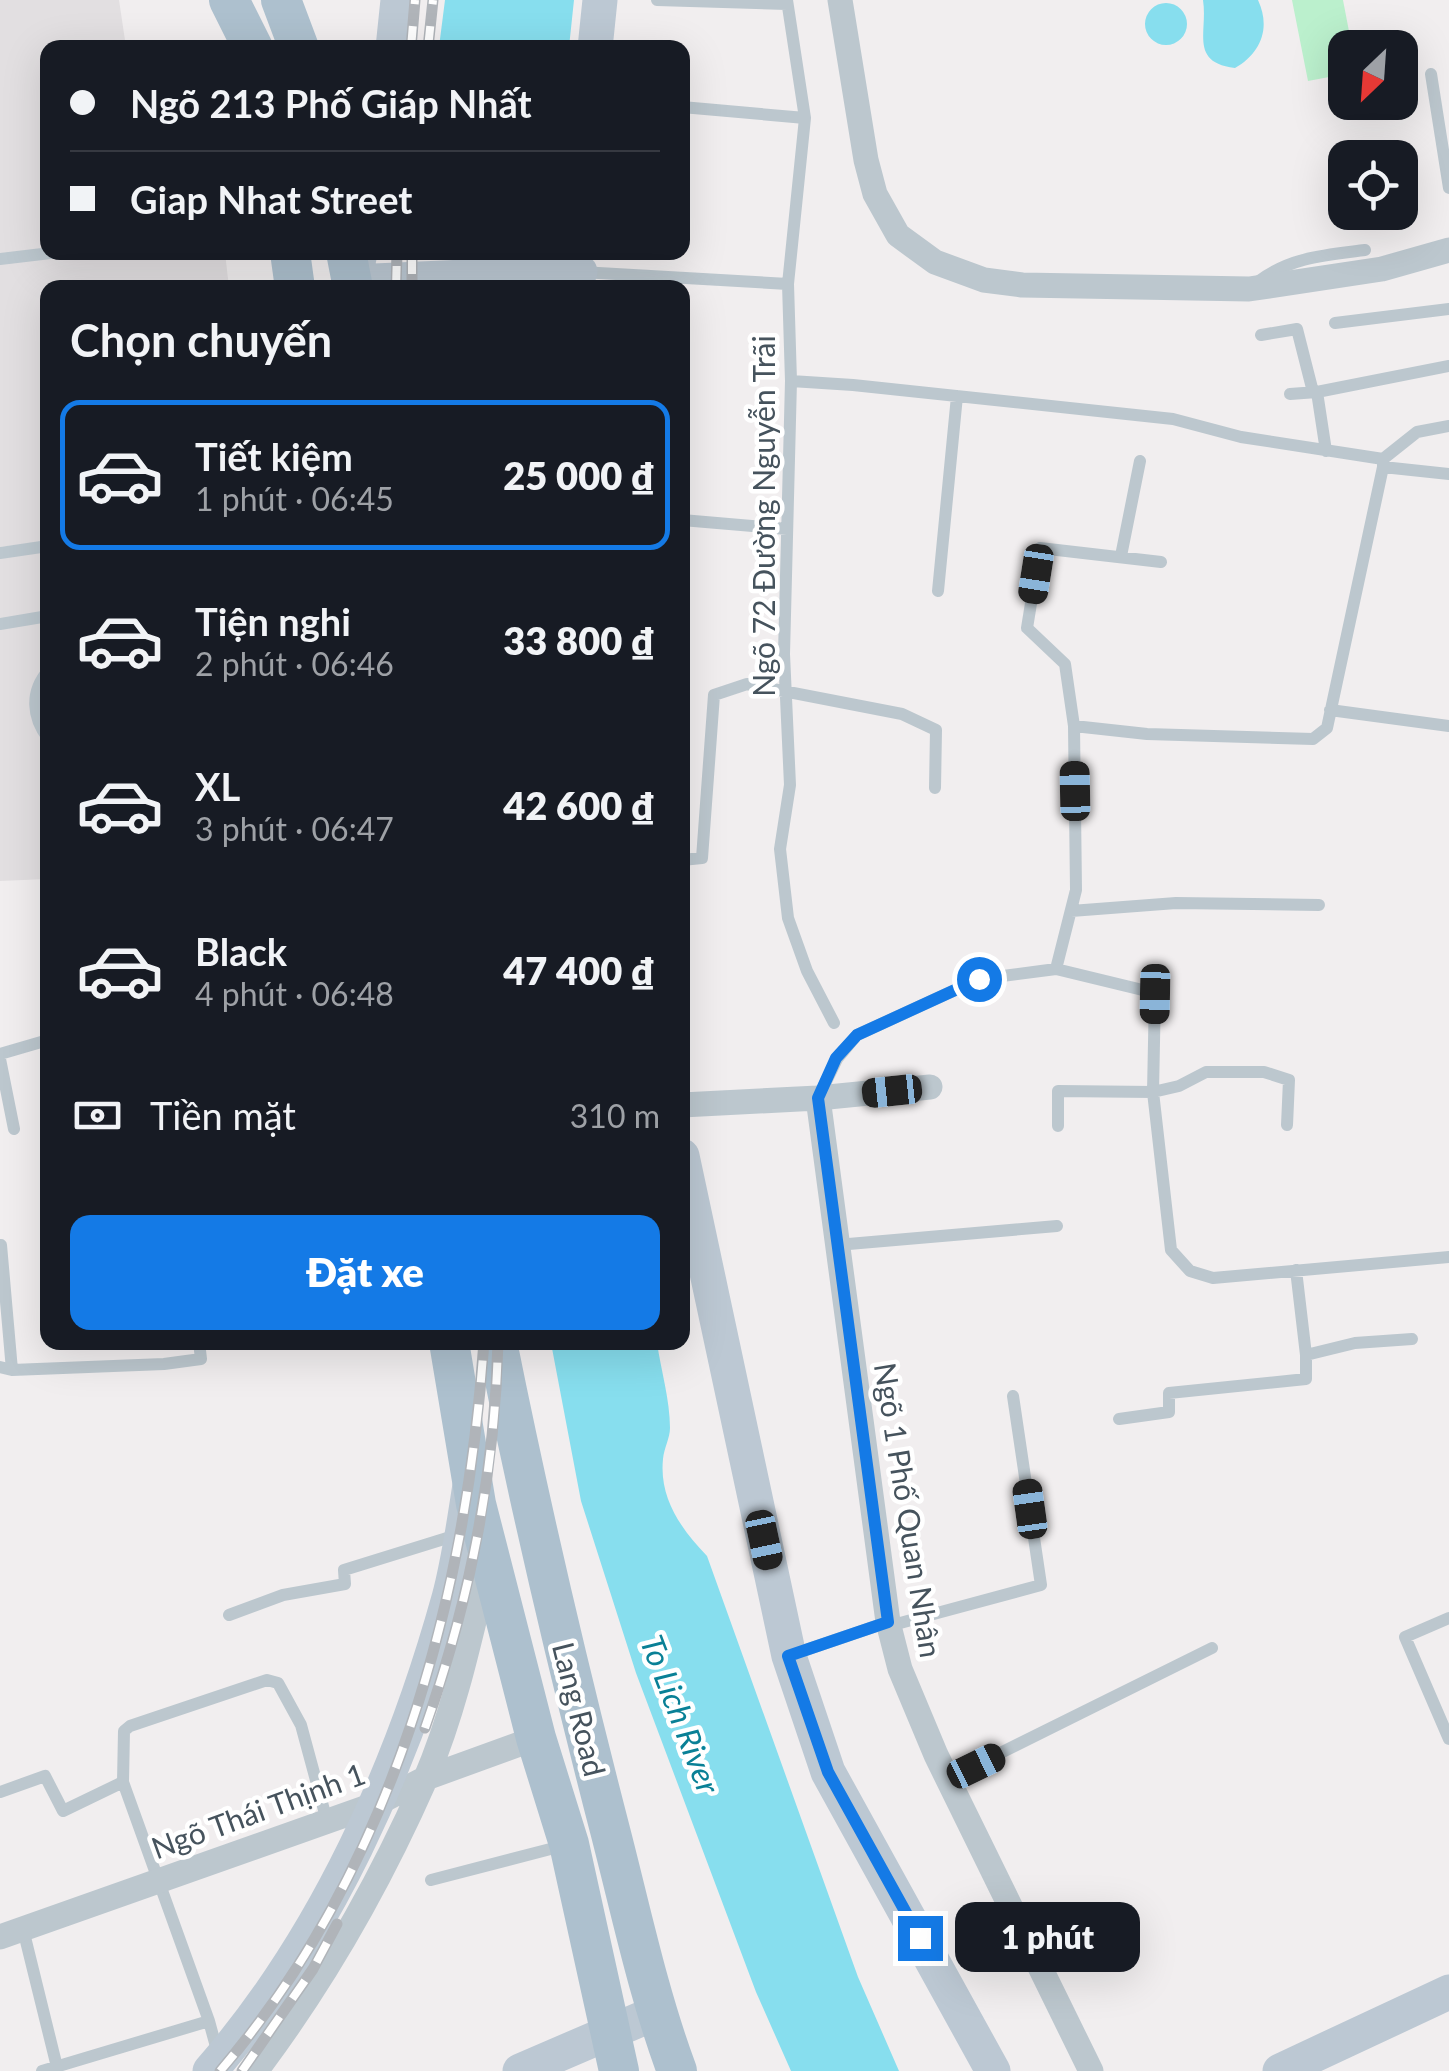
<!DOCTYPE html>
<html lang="vi">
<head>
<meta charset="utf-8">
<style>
  body { margin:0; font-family:Lato,sans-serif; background:#20242c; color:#f1f3f6; height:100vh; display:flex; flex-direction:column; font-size:38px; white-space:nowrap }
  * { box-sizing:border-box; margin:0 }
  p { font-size:32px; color:#9ea1a6 }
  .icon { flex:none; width:55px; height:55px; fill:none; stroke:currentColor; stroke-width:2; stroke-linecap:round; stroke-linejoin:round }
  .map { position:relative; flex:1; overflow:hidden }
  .panel { position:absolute; left:40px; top:280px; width:650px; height:1070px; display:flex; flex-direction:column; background:#171b24; border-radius:20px; box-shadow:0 10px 40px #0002 }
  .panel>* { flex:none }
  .guide { position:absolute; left:40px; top:40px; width:650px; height:220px; border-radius:20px; box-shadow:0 10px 40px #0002; display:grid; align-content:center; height:220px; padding:0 30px; background:#171b24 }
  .needle { width:65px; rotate:205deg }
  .fabs { position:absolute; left:1328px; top:30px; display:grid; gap:20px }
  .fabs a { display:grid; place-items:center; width:90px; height:90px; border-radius:20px; background:#171b24; box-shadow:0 10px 40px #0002; font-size:50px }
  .end { position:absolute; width:45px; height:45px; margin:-22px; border:12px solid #147ae6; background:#fff; box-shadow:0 0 0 5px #fff }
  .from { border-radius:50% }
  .bubble { position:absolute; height:70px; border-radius:20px; background:#171b24; box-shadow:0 10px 40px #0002; font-size:32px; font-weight:800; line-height:70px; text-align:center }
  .car { position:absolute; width:30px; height:60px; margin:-30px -15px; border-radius:12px; box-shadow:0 0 8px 2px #0007; background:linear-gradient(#222 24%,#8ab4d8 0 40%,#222 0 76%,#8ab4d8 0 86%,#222 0) }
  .guide b { display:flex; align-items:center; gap:35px; height:95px; font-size:38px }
  .guide b+b { border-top:2px solid #363941 }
  .guide i { width:25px; height:25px; background:#f1f3f6 }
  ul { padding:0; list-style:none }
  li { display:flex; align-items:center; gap:30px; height:150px; margin:0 20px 15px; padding:0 10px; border:5px solid transparent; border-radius:20px }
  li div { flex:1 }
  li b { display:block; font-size:38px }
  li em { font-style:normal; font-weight:800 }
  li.selected { border-color:#147ae6 }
  li>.icon { width:90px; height:90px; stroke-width:1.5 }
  h2 { padding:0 30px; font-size:45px; line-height:120px }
  .pay { display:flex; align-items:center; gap:25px; height:110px; padding:0 30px; font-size:38px }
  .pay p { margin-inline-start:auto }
  .cta { display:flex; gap:20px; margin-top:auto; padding:20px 30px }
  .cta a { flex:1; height:115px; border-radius:20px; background:#147ae6; color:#fff; font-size:40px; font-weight:800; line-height:115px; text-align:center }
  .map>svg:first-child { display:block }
  .education { fill:#e2dfe1 }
  .garden { fill:#bbf0cd }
  .water { fill:#87deee }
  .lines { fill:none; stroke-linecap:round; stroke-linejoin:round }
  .lane { stroke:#bcc7ce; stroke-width:12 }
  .street { stroke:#bcc7ce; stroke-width:25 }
  .secondary { stroke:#bcc8d3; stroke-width:35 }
  .primary { stroke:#adc0ce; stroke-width:40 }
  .rail-casing { stroke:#b0b4b9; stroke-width:11 }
  .rail { stroke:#fff; stroke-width:8; stroke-dasharray:22; stroke-linecap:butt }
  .route { stroke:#147ae6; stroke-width:12 }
  .labels { text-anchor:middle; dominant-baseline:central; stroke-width:9; stroke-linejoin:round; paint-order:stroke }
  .street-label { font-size:30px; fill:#46535d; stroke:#fff }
  .water-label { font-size:32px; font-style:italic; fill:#098096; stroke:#fff }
</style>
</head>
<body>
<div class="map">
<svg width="1449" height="2071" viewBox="0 0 1449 2071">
  <rect width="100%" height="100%" fill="#f1eeef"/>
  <path class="education" d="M 0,0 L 119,0 L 126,47 L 48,48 L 48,252 L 225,253 L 229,287 L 48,288 L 47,541 L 0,547 Z
    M 47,550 L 47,879 L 0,881 L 0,555 Z"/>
  <path class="garden" d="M 1292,0 L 1343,0 L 1352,47 L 1345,48 L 1345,74 L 1308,81 Z"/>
  <path class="water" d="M 445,0 L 574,0 L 569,47 L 439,47 Z
    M 1203,0 L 1258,0 C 1271,28 1261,53 1235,68 C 1189,62 1208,32 1203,0 Z
    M1145 24a21 21 0 1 1 42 0a21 21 0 1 1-42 0Z
    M 551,1343 L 657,1343 C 661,1370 670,1400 670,1428 C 670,1438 664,1448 663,1459 C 659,1498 681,1529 707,1556 L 858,1977 L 899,2071 L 791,2071 L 756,1992 L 636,1673 L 581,1501 Z"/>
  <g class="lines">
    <path class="lane" d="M 657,0 L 787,4
      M 787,0 L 805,118 L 788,284 L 791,381 L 784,654 L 790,785 L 780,849 L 788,918 L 807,971 L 834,1023
      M 1431,74 L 1449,188
      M 682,107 L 805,118
      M 0,259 L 59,252
      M 581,272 L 788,284
      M 1259,281 C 1291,257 1326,255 1365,250
      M 1335,323 L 1449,309
      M 1261,335 L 1297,329 L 1313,392
      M 791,381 L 853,385 L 1173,419 L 1241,437 L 1383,459 L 1383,467
      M 1290,394 L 1317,392
      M 1326,451 L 1317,392 L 1449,366
      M 1383,459 L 1417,432 L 1449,426
      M 1383,467 L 1449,474
      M 682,520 L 787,529
      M 0,553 L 48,546
      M 1121,556 L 1140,461
      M 938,591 L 957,396
      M 0,624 L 48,616
      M 48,671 C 30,692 32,717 48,738
      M 1330,710 L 1449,726
      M 1074,726 L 1065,664 L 1027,628 L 1040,548 L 1161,562
      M 682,860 L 702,858 L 714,695 L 747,684 L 902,714 L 936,730 L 935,788
      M 1071,911 L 1176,903 L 1319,905
      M 1056,969 L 1076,890 L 1074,726 L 1147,734 L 1313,739 L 1327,728 L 1383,467
      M 0,1054 L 48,1040
      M 0,1059 L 14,1129
      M 818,1098 L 837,1059 L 857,1035 L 979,979 L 1056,969 L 1155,993 L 1153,1092 L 1171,1250 L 1190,1271 L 1213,1278 L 1449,1257
      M 1058,1126 L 1058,1091 L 1153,1092 L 1179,1086 L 1206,1072 L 1264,1072 L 1289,1080 L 1287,1125
      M 1,1245 L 12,1370
      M 837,1245 L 1057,1226
      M 1306,1355 L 1355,1343 L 1412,1339
      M 0,1367 L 12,1370 L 164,1364 L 201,1359 L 199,1342
      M 1119,1419 L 1169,1412 L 1169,1393 L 1306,1379 L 1306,1355 L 1296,1270
      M 229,1615 L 283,1595 L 345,1584 L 344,1570 L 460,1534
      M 1449,1618 L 1405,1637 L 1449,1739
      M 889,1626 L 1041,1585 L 1013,1396
      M 791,1655 L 888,1622
      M 948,1779 L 1212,1648
      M 0,1792 L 45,1776 L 63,1811 L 123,1782
      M 431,1880 L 562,1846
      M 23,1929 L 57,2067
      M 218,2054 L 209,2021 L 123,1782 L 124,1731 L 130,1726 L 267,1680 L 278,1683 L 301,1725 L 327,1821
      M 42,2071 L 209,2021"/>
    <path class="street" d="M 840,0 L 866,160 L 875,194 L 898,235 L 935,262 L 984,280 L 1022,285 L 1249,289 L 1382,269 L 1449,250
      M 818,1098 L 888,1622 L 900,1669 L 936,1755 L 1091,2071
      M 682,1105 L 818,1098 L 930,1087
      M 0,1937 L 376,1804 L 426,1778 L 536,1738
      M 256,2071 C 323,1982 380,1882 425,1780 C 454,1713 470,1638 487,1567"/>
    <path class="secondary" d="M 393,48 L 398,0
      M 595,48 L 600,0
      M 359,258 L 352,282 L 580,272
      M 682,1156 L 789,1656 L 828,1772 L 993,2071
      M 210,2071 C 326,1938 402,1767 449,1598 C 459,1561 464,1523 470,1485
      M 520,2071 L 655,2013
      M 1280,2071 L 1449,1992"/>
    <path class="primary" d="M 229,0 L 253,48
      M 281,0 L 299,48
      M 290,252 L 295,288
      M 346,252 L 353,288
      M 449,1342 L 476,1504 L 536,1738 L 569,1844 L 619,2071
      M 497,1342 C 530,1506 568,1668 610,1830 C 631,1911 648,1993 677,2071"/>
    <defs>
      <path id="rail" d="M 411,48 L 415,0
        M 428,48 L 433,0
        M 412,252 L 412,288
        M 396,288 L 397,252
        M 425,1728 C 469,1603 495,1476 498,1342
        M 220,2071 C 392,1871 466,1601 484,1342
        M 242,2071 L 313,1969 L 337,1924"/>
    </defs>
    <use href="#rail" class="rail-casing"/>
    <use href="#rail" class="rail"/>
  </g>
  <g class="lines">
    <path class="route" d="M 920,1938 L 828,1772 L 788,1656 L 888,1622 L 818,1098 L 836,1058 L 857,1035 L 979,979"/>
  </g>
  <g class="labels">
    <g class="street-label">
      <text transform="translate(763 516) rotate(-90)">Ngõ 72 Đường Nguyễn Trãi</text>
      <text transform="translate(909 1510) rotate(81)">Ngõ 1 Phố Quan Nhân</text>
      <text transform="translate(580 1709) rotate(76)">Lang Road</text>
      <text transform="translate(258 1810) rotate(-20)">Ngõ Thái Thịnh 1</text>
    </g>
    <g class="water-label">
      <text transform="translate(681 1714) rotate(69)">To Lich River</text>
    </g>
  </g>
</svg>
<div class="fabs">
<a><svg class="needle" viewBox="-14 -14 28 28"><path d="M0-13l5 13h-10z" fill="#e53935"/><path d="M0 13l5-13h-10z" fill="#9ea1a6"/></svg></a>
<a><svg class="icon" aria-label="locate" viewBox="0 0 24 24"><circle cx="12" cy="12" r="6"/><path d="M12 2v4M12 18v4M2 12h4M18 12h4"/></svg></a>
</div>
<i class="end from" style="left:979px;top:979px"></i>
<i class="end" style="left:920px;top:1938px"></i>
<div class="bubble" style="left:955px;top:1902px;width:185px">1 phút</div>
<i class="car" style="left:1036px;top:574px;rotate:189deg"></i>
<i class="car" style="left:1075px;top:791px;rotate:359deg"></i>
<i class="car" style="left:1155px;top:994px;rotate:181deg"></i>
<i class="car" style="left:892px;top:1091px;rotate:264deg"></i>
<i class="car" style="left:1030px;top:1509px;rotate:352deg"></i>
<i class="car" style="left:764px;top:1540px;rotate:168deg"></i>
<i class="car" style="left:976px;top:1766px;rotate:64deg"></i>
<div class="guide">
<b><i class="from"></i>Ngõ 213 Phố Giáp Nhất</b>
<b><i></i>Giap Nhat Street</b>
</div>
<section class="panel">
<h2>Chọn chuyến</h2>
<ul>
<li class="selected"><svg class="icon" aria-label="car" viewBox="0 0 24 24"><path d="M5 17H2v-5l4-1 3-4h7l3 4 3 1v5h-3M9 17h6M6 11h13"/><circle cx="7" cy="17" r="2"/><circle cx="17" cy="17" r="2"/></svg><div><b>Tiết kiệm</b><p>1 phút · 06:45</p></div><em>25 000 ₫</em></li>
<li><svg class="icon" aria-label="car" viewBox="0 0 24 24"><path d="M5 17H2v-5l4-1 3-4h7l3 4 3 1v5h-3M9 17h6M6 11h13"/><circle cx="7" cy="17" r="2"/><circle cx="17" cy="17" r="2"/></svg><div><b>Tiện nghi</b><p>2 phút · 06:46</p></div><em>33 800 ₫</em></li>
<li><svg class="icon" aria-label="car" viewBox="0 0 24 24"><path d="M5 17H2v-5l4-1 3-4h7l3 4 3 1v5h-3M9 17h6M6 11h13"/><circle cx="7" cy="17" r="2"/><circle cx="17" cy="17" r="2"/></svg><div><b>XL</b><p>3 phút · 06:47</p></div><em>42 600 ₫</em></li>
<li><svg class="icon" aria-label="car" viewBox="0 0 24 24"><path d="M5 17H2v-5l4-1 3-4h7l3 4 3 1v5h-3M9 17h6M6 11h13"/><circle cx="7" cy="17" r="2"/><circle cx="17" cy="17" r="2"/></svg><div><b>Black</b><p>4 phút · 06:48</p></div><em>47 400 ₫</em></li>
</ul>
<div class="pay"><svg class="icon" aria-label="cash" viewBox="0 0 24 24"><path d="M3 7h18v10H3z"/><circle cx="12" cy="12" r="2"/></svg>Tiền mặt<p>310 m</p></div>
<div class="cta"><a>Đặt xe</a></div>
</section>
</div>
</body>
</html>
